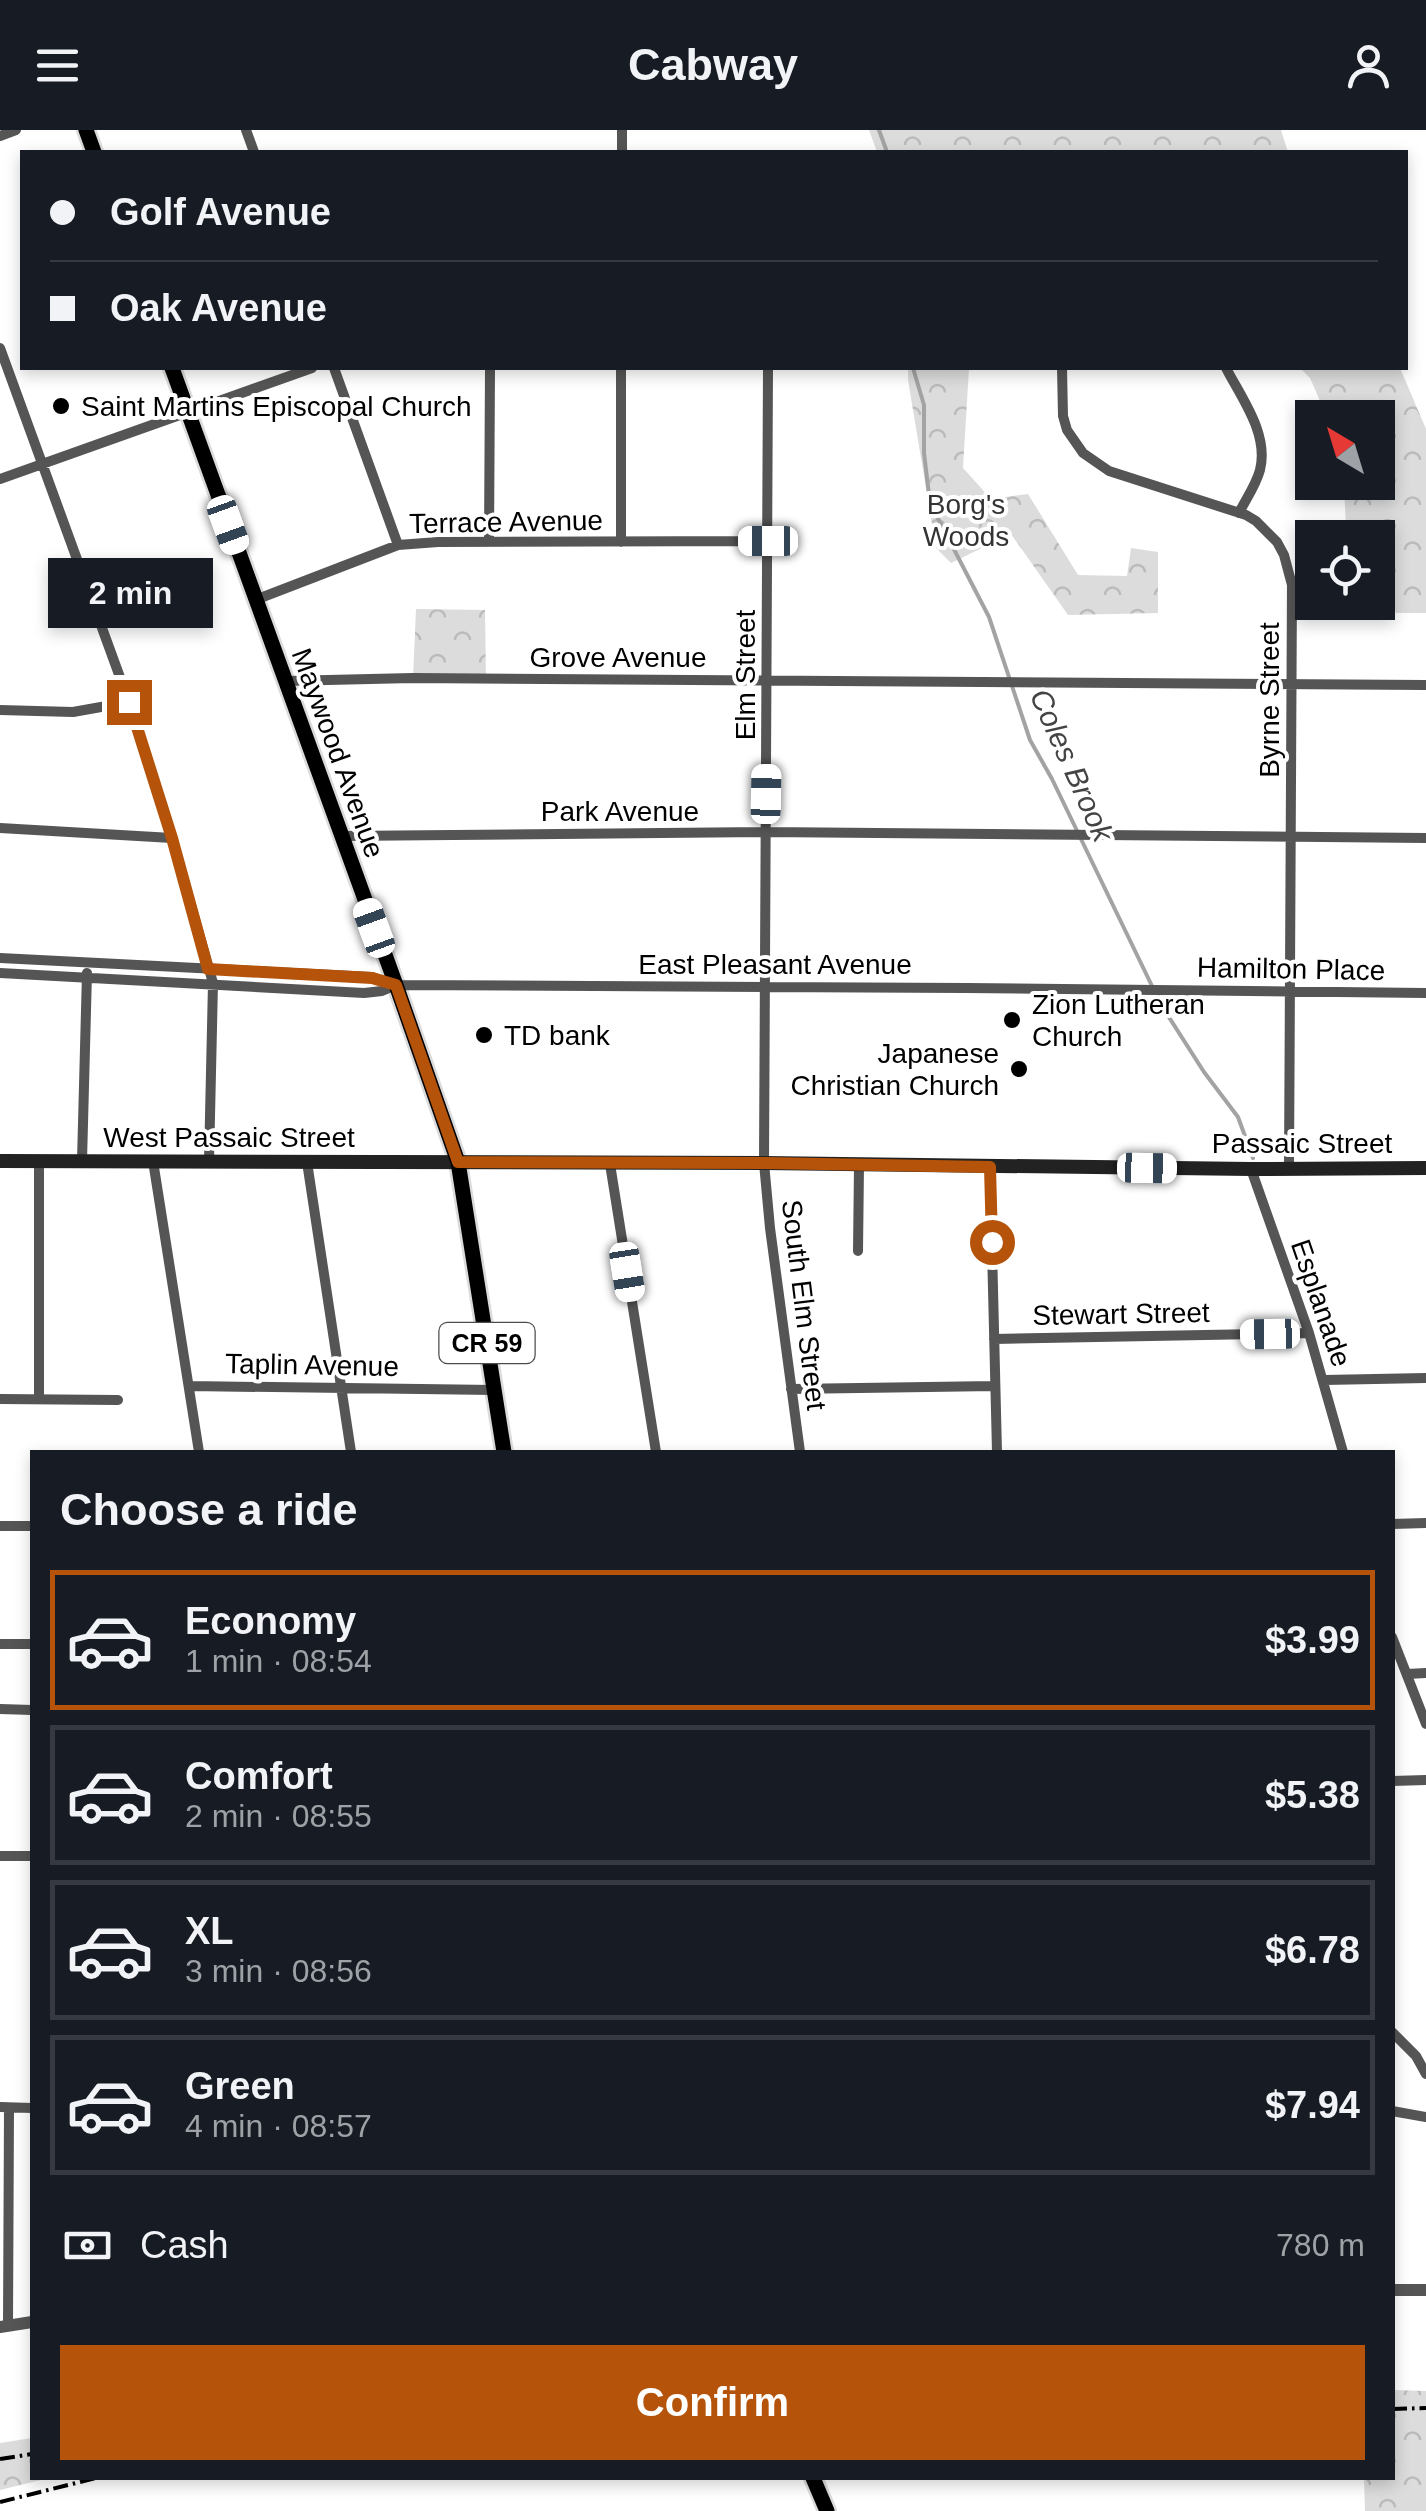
<!DOCTYPE html>
<html lang="en">
<head>
<meta charset="utf-8">
<style>
  body { margin:0; font-family:Arial,sans-serif; background:#20242c; color:#f1f3f6; height:100vh; display:flex; flex-direction:column; font-size:38px; white-space:nowrap }
  * { box-sizing:border-box; margin:0 }
  p { font-size:32px; color:#9ea1a6 }
  .icon { flex:none; width:55px; height:55px; fill:none; stroke:currentColor; stroke-width:2; stroke-linecap:round; stroke-linejoin:round }
  .map { position:relative; flex:1; overflow:hidden }
  .panel { position:absolute; left:30px; top:1320px; width:1365px; height:1030px; display:flex; flex-direction:column; background:#171b24; border-radius:0px; box-shadow:0 5px 15px #0003 }
  .panel>* { flex:none }
  .hud { position:absolute; left:20px; top:20px; width:1388px; height:220px; border-radius:0px; box-shadow:0 5px 15px #0003; display:grid; align-content:center; height:220px; padding:0 30px; background:#171b24 }
  .needle { width:65px; rotate:322deg }
  .tools { position:absolute; left:1295px; top:270px; display:grid; gap:20px }
  .tools a { display:grid; place-items:center; width:100px; height:100px; border-radius:0px; background:#171b24; box-shadow:0 5px 15px #0003; font-size:50px }
  .end { position:absolute; width:45px; height:45px; margin:-22px; border:12px solid #b45309; background:#fff; box-shadow:0 0 0 5px #fff }
  .from { border-radius:50% }
  .bubble { position:absolute; height:70px; border-radius:0px; background:#171b24; box-shadow:0 5px 15px #0003; font-size:32px; font-weight:800; line-height:70px; text-align:center }
  .car { position:absolute; width:30px; height:60px; margin:-30px -15px; border-radius:12px; box-shadow:0 0 8px 2px #0007; background:linear-gradient(#fff 24%,#345 0 40%,#fff 0 76%,#345 0 86%,#fff 0) }
  .hud b { display:flex; align-items:center; gap:35px; height:95px; font-size:38px }
  .hud b+b { border-top:2px solid #363941 }
  .hud i { width:25px; height:25px; background:#f1f3f6 }
  ul { padding:0; list-style:none }
  li { display:flex; align-items:center; gap:30px; height:140px; margin:0 20px 15px; padding:0 10px; border:5px solid #363941; border-radius:0px }
  li div { flex:1 }
  li b { display:block; font-size:38px }
  li em { font-style:normal; font-weight:800 }
  li.selected { border-color:#b45309 }
  li>.icon { width:90px; height:90px; stroke-width:1.5 }
  h2 { padding:0 30px; font-size:45px; line-height:120px }
  .pay { display:flex; align-items:center; gap:25px; height:110px; padding:0 30px; font-size:38px }
  .pay p { margin-inline-start:auto }
  .primary-button { display:flex; gap:20px; margin-top:auto; padding:20px 30px }
  .primary-button a { flex:1; height:115px; border-radius:0px; background:#b45309; color:#fff; font-size:40px; font-weight:800; line-height:115px; text-align:center }
  header { display:flex; justify-content:space-between; align-items:center; height:130px; padding:0 30px; background:#171b24; font-size:45px; font-weight:800 }
  .map>svg:first-child { display:block }
  .forest { fill:url(#forest-crowns) }
  .lines { fill:none; stroke-linecap:round; stroke-linejoin:round }
  .stream { stroke:#a3a3a3; stroke-width:4 }
  .primary-casing { stroke:#dbdbdb; stroke-width:20 }
  .minor { stroke:#555; stroke-width:10 }
  .tertiary { stroke:#555; stroke-width:12 }
  .secondary { stroke:#222; stroke-width:14 }
  .primary { stroke:#000; stroke-width:15 }
  .rail { stroke:#000; stroke-width:4; stroke-dasharray:15 5 2.5 5; stroke-linecap:butt }
  .route { stroke:#b45309; stroke-width:12 }
  .poi-dot { fill:#000; stroke:#fff; stroke-width:4 }
  .labels { text-anchor:middle; dominant-baseline:central; stroke-width:8; stroke-linejoin:round; paint-order:stroke }
  .shield { fill:#fff; stroke:#4c4c4c; stroke-width:2.5 }
  .shield-label { font-size:25px; font-weight:bold; fill:#000 }
  .poi-label { font-size:28px; fill:#000; stroke:#fff; text-anchor:start }
  .park-label { font-size:28px; fill:#333; stroke:#fff }
  .street-label { font-size:28px; fill:#000; stroke:#fff }
  .water-label { font-size:30px; font-style:italic; fill:#444; stroke:#fff }
</style>
</head>
<body>
<header><svg class="icon" aria-label="menu" viewBox="0 0 24 24"><path d="M4 6h16M4 12h16M4 18h16"/></svg>Cabway<svg class="icon" aria-label="person" viewBox="0 0 24 24"><circle cx="12" cy="8" r="4"/><path d="M4 21q1-7 8-7t8 7"/></svg></header>
<div class="map">
<svg width="1426" height="2381" viewBox="0 0 1426 2381">
  <defs>
    <pattern id="forest-crowns" width="20" height="18" patternUnits="userSpaceOnUse" patternTransform="scale(2.5)"><rect width="20" height="18" fill="#dcdcdc"/><path d="M2 6a3 3 0 1 1 6 0M12 15a3 3 0 1 1 6 0" fill="none" stroke="#bbb"/></pattern>
  </defs>
  <rect width="100%" height="100%" fill="#fff"/>
  <path class="forest" d="M 869,0 L 1281,0 L 1288,22 L 877,22 Z
    M 908,238 L 969,238 L 963,338 L 991,369 L 1028,364 L 1078,445 L 1127,446 L 1131,418 L 1158,422 L 1158,483 L 1068,485 L 1011,404 L 951,433 L 936,418 L 908,250 Z
    M 1300,238 L 1400,238 L 1426,299 L 1426,483 L 1396,483 L 1378,452 L 1378,408 L 1350,407 L 1346,400 L 1344,353 L 1378,352 L 1378,288 L 1327,287 L 1310,248 Z
    M 416,479 L 485,480 L 486,549 L 413,548 Z
    M 1393,2260 L 1426,2261 L 1426,2381 L 1365,2381 L 1364,2348 L 1392,2348 Z
    M 32,2308 L 32,2348 L 49,2348 L 0,2360 L 0,2313 Z"/>
  <g class="lines">
    <path class="stream" d="M 879,0 L 887,22
      M 913,238 L 924,275 L 924,323 L 930,373 L 989,487 L 1030,610 L 1052,649 L 1152,856
      M 1157,864 L 1165,881 L 1204,942 L 1238,987 L 1253,1028"/>
    <defs>
      <path id="primary" d="M 86,0 L 94,22
        M 172,238 L 396,855 L 458,1032 L 504,1322
        M 813,2348 L 827,2381"/>
    </defs>
    <use href="#primary" class="primary-casing"/>
    <path class="minor" d="M 246,0 L 254,22
      M 0,6 L 16,0
      M 622,22 L 622,0
      M 0,218 L 129,572 L 172,708 L 213,853 L 209,1031
      M 334,238 L 398,415
      M 768,238 L 764,1033 L 770,1098 L 800,1322
      M 1062,238 L 1063,286 L 1067,300 L 1083,323 L 1109,341 L 1246,385 L 1256,391 L 1277,412 L 1284,425 L 1292,455 L 1289,1039
      M 1226,238 C 1242,269 1269,304 1260,340 C 1256,355 1246,369 1239,383
      M 0,349 L 312,238
      M 489,412 L 490,238
      M 621,412 L 621,238
      M 255,470 L 398,415 L 438,412 L 768,411
      M 285,551 L 413,548 L 1426,555
      M 0,580 L 73,582 L 129,572
      M 0,698 L 172,708
      M 340,706 L 766,702 L 1426,708
      M 0,828 L 372,847 L 396,855 L 966,858 L 1426,863
      M 0,843 L 364,863 L 382,861 L 396,855
      M 39,1031 L 39,1269
      M 82,1031 L 87,843
      M 153,1031 L 199,1322
      M 307,1032 L 351,1322
      M 610,1034 L 656,1322
      M 990,1037 L 997,1322
      M 1251,1039 L 1309,1203 L 1343,1322
      M 858,1121 L 859,1036
      M 994,1209 L 1309,1203
      M 1324,1250 L 1426,1248
      M 189,1256 L 494,1260
      M 791,1259 L 995,1256
      M 0,1269 L 118,1270
      M 1392,1394 L 1426,1393
      M 0,1396 L 32,1396
      M 1392,1507 L 1426,1594
      M 0,1514 L 32,1514
      M 1407,1544 L 1426,1543
      M 0,1579 L 32,1580
      M 1392,1651 L 1426,1650
      M 0,1726 L 32,1726
      M 1392,1902 L 1416,1926 L 1426,1944
      M 0,1977 L 32,1978
      M 1392,1981 L 1426,1987
      M 8,2196 L 9,1978"/>
    <path class="tertiary" d="M 1392,2160 L 1426,2160
      M 0,2197 L 32,2192"/>
    <path class="secondary" d="M 0,1031 L 764,1033 L 1251,1039 L 1426,1038"/>
    <use href="#primary" class="primary"/>
    <path class="rail" d="M 1392,2279 L 1426,2278
      M 0,2329 L 32,2324
      M 0,2372 L 96,2348"/>
  </g>
  <g class="lines">
    <path class="route" d="M 129,572 L 172,708 L 208,839 L 372,848 L 396,855 L 458,1032 L 764,1033 L 990,1037 L 992,1112"/>
  </g>
  <g class="poi-dot">
    <circle cx="61" cy="276" r="10"/>
    <circle cx="1012" cy="890" r="10"/>
    <circle cx="484" cy="905" r="10"/>
    <circle cx="1019" cy="939" r="10"/>
  </g>
  <g class="labels">
    <rect class="shield" x="439.5" y="1193" width="95" height="40" rx="8"/>
    <g class="shield-label">
      <text x="487" y="1213">CR 59</text>
    </g>
    <g class="poi-label">
      <text x="81" y="276">Saint Martins Episcopal Church</text>
      <text x="1032" y="874">Zion Lutheran<tspan x="1032" dy="32">Church</tspan></text>
      <text x="504" y="905">TD bank</text>
      <text x="999" y="923" text-anchor="end">Japanese<tspan x="999" dy="32">Christian Church</tspan></text>
    </g>
    <g class="park-label">
      <text x="966" y="374">Borg's<tspan x="966" dy="32">Woods</tspan></text>
    </g>
    <g class="street-label">
      <text transform="translate(506 392) rotate(-1)">Terrace Avenue</text>
      <text x="618" y="527">Grove Avenue</text>
      <text transform="translate(745 545) rotate(-90)">Elm Street</text>
      <text transform="translate(1269 570) rotate(-90)">Byrne Street</text>
      <text transform="translate(338 623) rotate(70)">Maywood Avenue</text>
      <text x="620" y="681">Park Avenue</text>
      <text x="775" y="834">East Pleasant Avenue</text>
      <text transform="translate(1291 839) rotate(1)">Hamilton Place</text>
      <text x="229" y="1007">West Passaic Street</text>
      <text x="1302" y="1013">Passaic Street</text>
      <text transform="translate(1321 1173) rotate(71)">Esplanade</text>
      <text transform="translate(804 1175) rotate(83)">South Elm Street</text>
      <text transform="translate(1121 1184) rotate(-1)">Stewart Street</text>
      <text transform="translate(312 1235) rotate(1)">Taplin Avenue</text>
    </g>
    <g class="water-label">
      <text transform="translate(1072 635) rotate(66)">Coles Brook</text>
    </g>
  </g>
</svg>
<div class="tools">
<a><svg class="needle" viewBox="-14 -14 28 28"><path d="M0-13l5 13h-10z" fill="#e53935"/><path d="M0 13l5-13h-10z" fill="#9ea1a6"/></svg></a>
<a><svg class="icon" aria-label="locate" viewBox="0 0 24 24"><circle cx="12" cy="12" r="6"/><path d="M12 2v4M12 18v4M2 12h4M18 12h4"/></svg></a>
</div>
<i class="end from" style="left:992px;top:1112px"></i>
<i class="end" style="left:129px;top:572px"></i>
<div class="bubble" style="left:48px;top:428px;width:165px">2 min</div>
<i class="car" style="left:228px;top:395px;rotate:160deg"></i>
<i class="car" style="left:768px;top:411px;rotate:270deg"></i>
<i class="car" style="left:766px;top:664px;rotate:1deg"></i>
<i class="car" style="left:374px;top:798px;rotate:340deg"></i>
<i class="car" style="left:1147px;top:1038px;rotate:91deg"></i>
<i class="car" style="left:627px;top:1142px;rotate:171deg"></i>
<i class="car" style="left:1270px;top:1204px;rotate:269deg"></i>
<div class="hud">
<b><i class="from"></i>Golf Avenue</b>
<b><i></i>Oak Avenue</b>
</div>
<section class="panel">
<h2>Choose a ride</h2>
<ul>
<li class="selected"><svg class="icon" aria-label="car" viewBox="0 0 24 24"><path d="M5 17H2v-5l4-1 3-4h7l3 4 3 1v5h-3M9 17h6M6 11h13"/><circle cx="7" cy="17" r="2"/><circle cx="17" cy="17" r="2"/></svg><div><b>Economy</b><p>1 min · 08:54</p></div><em>$3.99</em></li>
<li><svg class="icon" aria-label="car" viewBox="0 0 24 24"><path d="M5 17H2v-5l4-1 3-4h7l3 4 3 1v5h-3M9 17h6M6 11h13"/><circle cx="7" cy="17" r="2"/><circle cx="17" cy="17" r="2"/></svg><div><b>Comfort</b><p>2 min · 08:55</p></div><em>$5.38</em></li>
<li><svg class="icon" aria-label="car" viewBox="0 0 24 24"><path d="M5 17H2v-5l4-1 3-4h7l3 4 3 1v5h-3M9 17h6M6 11h13"/><circle cx="7" cy="17" r="2"/><circle cx="17" cy="17" r="2"/></svg><div><b>XL</b><p>3 min · 08:56</p></div><em>$6.78</em></li>
<li><svg class="icon" aria-label="car" viewBox="0 0 24 24"><path d="M5 17H2v-5l4-1 3-4h7l3 4 3 1v5h-3M9 17h6M6 11h13"/><circle cx="7" cy="17" r="2"/><circle cx="17" cy="17" r="2"/></svg><div><b>Green</b><p>4 min · 08:57</p></div><em>$7.94</em></li>
</ul>
<div class="pay"><svg class="icon" aria-label="cash" viewBox="0 0 24 24"><path d="M3 7h18v10H3z"/><circle cx="12" cy="12" r="2"/></svg>Cash<p>780 m</p></div>
<div class="primary-button"><a>Confirm</a></div>
</section>
</div>
</body>
</html>
